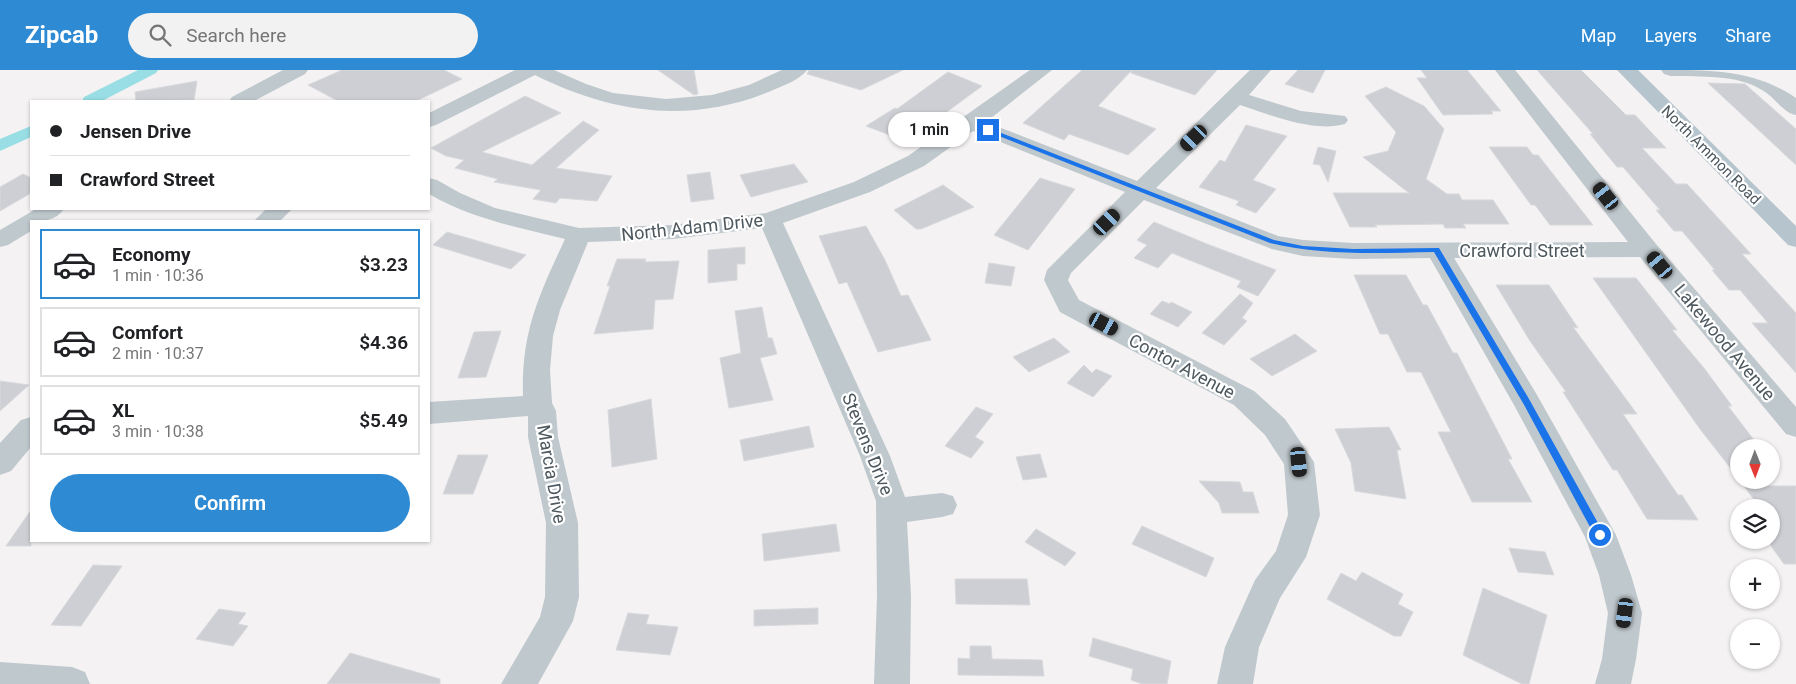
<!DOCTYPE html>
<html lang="en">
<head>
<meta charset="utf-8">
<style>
  body { margin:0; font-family:Roboto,sans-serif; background:#f2f2f2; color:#202124; height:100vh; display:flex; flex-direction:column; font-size:19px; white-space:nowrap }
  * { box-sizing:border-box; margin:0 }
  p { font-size:16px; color:#757577 }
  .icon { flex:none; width:28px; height:28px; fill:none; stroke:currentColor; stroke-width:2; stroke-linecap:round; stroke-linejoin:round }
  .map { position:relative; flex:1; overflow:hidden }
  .panel { position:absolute; left:30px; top:150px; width:400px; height:322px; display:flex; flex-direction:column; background:#fff; border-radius:0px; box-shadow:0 1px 4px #0004 }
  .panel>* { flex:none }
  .hud { position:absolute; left:30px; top:30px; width:400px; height:110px; border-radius:0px; box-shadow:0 1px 4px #0004; display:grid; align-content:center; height:110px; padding:0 20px; background:#fff }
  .needle { width:32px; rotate:179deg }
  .buttons { position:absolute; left:1730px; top:369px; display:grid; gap:10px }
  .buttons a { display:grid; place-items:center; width:50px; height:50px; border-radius:50%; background:#fff; box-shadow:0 1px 4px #0004; font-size:25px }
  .end { position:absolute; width:22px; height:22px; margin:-11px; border:6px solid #1a73e8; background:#fff; box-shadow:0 0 0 2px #fff }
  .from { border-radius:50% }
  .bubble { position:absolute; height:35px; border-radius:18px; background:#fff; box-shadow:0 1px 4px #0004; font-size:16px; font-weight:600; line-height:35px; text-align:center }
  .car { position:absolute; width:15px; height:30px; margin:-15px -8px; border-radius:6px; box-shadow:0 0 4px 1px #0007; background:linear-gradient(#222 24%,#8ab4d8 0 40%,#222 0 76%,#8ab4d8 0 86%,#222 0) }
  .hud b { display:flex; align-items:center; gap:18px; height:48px; font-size:19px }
  .hud b+b { border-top:1px solid #e0e0e0 }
  .hud i { width:12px; height:12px; background:#202124 }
  ul { padding:9px 0 0; list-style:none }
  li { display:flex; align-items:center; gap:15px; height:70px; margin:0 10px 8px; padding:0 10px; border:2px solid #e0e0e0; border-radius:0px }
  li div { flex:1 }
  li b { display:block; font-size:19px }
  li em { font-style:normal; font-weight:600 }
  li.current { border-color:#2e8ad2 }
  li>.icon { width:45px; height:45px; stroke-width:1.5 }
  .primary-button { display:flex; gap:10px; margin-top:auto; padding:10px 20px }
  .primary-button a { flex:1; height:58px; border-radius:30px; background:#2e8ad2; color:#fff; font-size:20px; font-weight:600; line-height:58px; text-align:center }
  header { display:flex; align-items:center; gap:30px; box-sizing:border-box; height:70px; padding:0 25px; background:#2e8ad2; color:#fff }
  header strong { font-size:24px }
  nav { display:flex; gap:28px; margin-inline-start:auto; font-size:18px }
  .search { width:350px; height:45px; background:#f2f2f2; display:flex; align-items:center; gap:12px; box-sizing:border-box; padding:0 18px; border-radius:28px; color:#757577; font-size:19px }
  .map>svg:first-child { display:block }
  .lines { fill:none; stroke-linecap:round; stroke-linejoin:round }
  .canal { fill:#98dee4; fill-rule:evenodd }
  .building { fill:#cdcfd4; stroke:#d7d9dc }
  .minor { fill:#bfc8cd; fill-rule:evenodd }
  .major { fill:#b5c4cd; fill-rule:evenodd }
  .route { fill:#1a73e8 }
  .labels { text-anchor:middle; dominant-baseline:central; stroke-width:4.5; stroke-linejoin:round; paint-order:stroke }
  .far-street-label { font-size:15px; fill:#4c575e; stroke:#fff }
  .street-label { font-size:18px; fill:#4c575e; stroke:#fff }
</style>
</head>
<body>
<header>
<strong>Zipcab</strong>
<div class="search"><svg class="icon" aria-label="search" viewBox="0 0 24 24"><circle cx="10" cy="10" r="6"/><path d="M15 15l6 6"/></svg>Search here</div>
<nav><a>Map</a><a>Layers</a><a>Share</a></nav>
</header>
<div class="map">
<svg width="1796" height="614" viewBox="0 0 1796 614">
  <rect width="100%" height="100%" fill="#f4f2f2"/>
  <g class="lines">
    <path class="canal" d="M 138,0 L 158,0 L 156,3 L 102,31 L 82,31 L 84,27 Z
      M 31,56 L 31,67 L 0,81 L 0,69 Z"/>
  </g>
  <path class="building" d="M 342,0 L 444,0 L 462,9 L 416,31 L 338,31 L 308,15 Z
    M 658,0 L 694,0 L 698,24 L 694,25 Z
    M 809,0 L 903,0 L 861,20 L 807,4 Z
    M 1082,0 L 1217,0 L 1195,25 L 1131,3 L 1132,0 L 1098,36 L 1156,59 L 1128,85 L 1069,64 L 1064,70 L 1023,53 Z
    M 1298,0 L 1325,0 L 1313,23 L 1285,14 Z
    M 1421,0 L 1467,0 L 1501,41 L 1491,41 L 1493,44 L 1443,45 L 1417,8 L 1427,8 Z
    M 1537,0 L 1581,0 L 1626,45 L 1635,45 L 1666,78 L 1642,78 L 1676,114 L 1687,114 L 1751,184 L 1742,184 L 1796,243 L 1796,303 L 1752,253 L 1768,253 L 1740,220 L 1729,220 L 1712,200 L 1715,200 L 1682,161 L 1674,161 L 1656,140 L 1660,140 L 1623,97 L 1617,97 L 1590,64 L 1593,64 Z
    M 948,2 L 982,16 L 925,58 L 917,54 L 900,69 L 866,56 L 895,38 L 897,39 Z
    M 197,11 L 194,30 L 136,31 L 135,22 Z
    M 1708,13 L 1745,14 L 1796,59 L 1796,95 Z
    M 1386,17 L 1424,36 L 1444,59 L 1426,109 L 1447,124 L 1459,124 L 1462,130 L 1493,130 L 1509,154 L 1463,154 L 1466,158 L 1445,158 L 1443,154 L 1375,155 L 1377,157 L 1350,157 L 1333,123 L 1409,123 L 1363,87 L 1388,81 L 1396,62 L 1365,26 Z
    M 525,26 L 561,43 L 482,82 L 532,95 L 583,51 L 599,60 L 556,98 L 612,106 L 597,131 L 560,128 L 556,133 L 533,129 L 541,120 L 494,112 L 498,109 L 455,98 L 464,90 L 446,86 L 431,78 Z
    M 1246,55 L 1287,66 L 1253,110 L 1276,119 L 1256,143 L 1236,135 L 1239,131 L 1199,117 L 1220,90 L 1225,92 Z
    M 1318,77 L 1336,81 L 1328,112 L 1320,95 L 1313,94 Z
    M 1489,77 L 1527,77 L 1533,85 L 1538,85 L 1593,155 L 1550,155 L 1535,135 L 1531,135 Z
    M 794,94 L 808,112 L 751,127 L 740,105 Z
    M 710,102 L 714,129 L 691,132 L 687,105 Z
    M 23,104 L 31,108 L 31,123 L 0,141 L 0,117 Z
    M 1040,108 L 1075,119 L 1028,180 L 994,165 Z
    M 943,115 L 974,137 L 921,159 L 916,159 L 894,140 Z
    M 1154,152 L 1207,174 L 1276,200 L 1258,226 L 1237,217 L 1241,211 L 1172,183 L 1158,198 L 1134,188 L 1147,175 L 1137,170 Z
    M 866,156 L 885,190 L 901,226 L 908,225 L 931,270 L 878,282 L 847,212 L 839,214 L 819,166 Z
    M 447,162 L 526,185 L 511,199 L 433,175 Z
    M 745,177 L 745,194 L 737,194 L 737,210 L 708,213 L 708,180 Z
    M 617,189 L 646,189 L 645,192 L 679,191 L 673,229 L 655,230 L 653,259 L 594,264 L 610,216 L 607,216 Z
    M 989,193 L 1015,197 L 1011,216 L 985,213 Z
    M 1354,205 L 1406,205 L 1423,235 L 1427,235 L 1453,283 L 1457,283 L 1512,389 L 1508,389 L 1532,432 L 1472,432 L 1438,362 L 1451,362 L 1421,302 L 1407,302 L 1388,264 L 1380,264 Z
    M 1593,208 L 1636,208 L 1677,260 L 1672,260 L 1704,298 L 1732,336 L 1728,336 L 1760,378 L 1739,378 L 1739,409 L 1700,359 Z
    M 1496,215 L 1549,215 L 1578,258 L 1573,257 L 1637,344 L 1623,344 L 1678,425 L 1682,425 L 1698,450 L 1647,449 L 1617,400 L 1613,400 L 1563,322 L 1566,322 L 1530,271 Z
    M 1240,224 L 1253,233 L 1242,248 L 1247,251 L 1224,275 L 1202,263 Z
    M 1162,231 L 1170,234 L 1171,232 L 1192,242 L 1178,257 L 1150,244 Z
    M 762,237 L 768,268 L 772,268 L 777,284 L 760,288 L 773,330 L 729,338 L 720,288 L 741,283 L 735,241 Z
    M 501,261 L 486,307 L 458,308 L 474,262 Z
    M 1295,264 L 1317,281 L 1272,306 L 1250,289 Z
    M 1054,268 L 1070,282 L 1029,302 L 1013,287 Z
    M 1084,295 L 1092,303 L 1096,299 L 1112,306 L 1093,327 L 1067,313 Z
    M 0,311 L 29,315 L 0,341 Z
    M 651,329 L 657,389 L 612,397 L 608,340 Z
    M 976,337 L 993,344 L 975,367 L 984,372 L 971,388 L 945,376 Z
    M 809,356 L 814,377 L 744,391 L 740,370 Z
    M 1389,357 L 1401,380 L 1397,380 L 1406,429 L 1355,421 L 1351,393 L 1335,359 Z
    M 1040,384 L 1047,407 L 1023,410 L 1016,387 Z
    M 458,385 L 488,385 L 473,424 L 443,424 Z
    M 1199,411 L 1240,412 L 1243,422 L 1253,422 L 1259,443 L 1222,443 L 1219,433 Z
    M 1744,416 L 1796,416 L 1796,494 L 1784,494 L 1771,476 L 1771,438 L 1760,438 Z
    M 31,440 L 31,476 L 6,476 Z
    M 836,454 L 840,481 L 764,491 L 762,464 Z
    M 1142,456 L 1214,488 L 1206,507 L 1132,474 Z
    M 1036,459 L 1076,483 L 1065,496 L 1025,472 Z
    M 1509,478 L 1545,482 L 1554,505 L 1518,502 Z
    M 93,495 L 122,496 L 81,556 L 51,555 Z
    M 1362,502 L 1403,524 L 1398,534 L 1413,542 L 1401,566 L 1394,566 L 1327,529 L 1341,503 L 1356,511 Z
    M 955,509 L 1027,509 L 1030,535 L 956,534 Z
    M 1483,518 L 1547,545 L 1529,614 L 1522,614 L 1463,585 Z
    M 818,538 L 818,554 L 754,556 L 754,540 Z
    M 219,539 L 246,543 L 238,554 L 248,556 L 233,576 L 196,569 Z
    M 628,543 L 649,545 L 646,554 L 678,557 L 670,585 L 616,580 Z
    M 1093,568 L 1171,591 L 1167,614 L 1142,614 L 1131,610 L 1133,599 L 1089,586 Z
    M 970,576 L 991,576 L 992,589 L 1042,590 L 1044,606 L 958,605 L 958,588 L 970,589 Z
    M 350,583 L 440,609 L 440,614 L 327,614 Z"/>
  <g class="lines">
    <path class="minor" d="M 283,0 L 308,0 L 305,4 L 254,31 L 229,31 L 232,27 Z
      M 515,0 L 554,0 L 586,14 L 613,23 L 666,29 L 712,25 L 749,15 L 782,0 L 807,0 C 800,10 782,16 771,21 C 690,55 611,43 535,5 L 436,55 L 429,57 L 429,43 Z
      M 1030,0 L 1052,0 L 986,52 L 1137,111 L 1250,0 L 1271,0 L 1249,25 L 1301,41 L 1345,46 L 1348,50 L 1345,54 C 1313,63 1271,45 1240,35 L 1156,118 L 1278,166 L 1303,170 L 1353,173 L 1628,172 L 1495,0 L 1515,0 L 1656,174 L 1796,337 L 1796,367 L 1786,364 L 1640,187 L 1454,188 L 1537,325 L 1616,465 L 1631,505 L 1642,543 L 1636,589 L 1631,614 L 1595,614 L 1602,589 L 1608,543 L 1599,505 L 1585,467 L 1514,335 L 1430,188 L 1353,189 L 1303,186 L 1272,179 L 1144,130 L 1071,203 L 1068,210 L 1079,230 L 1254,321 L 1285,349 L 1314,392 L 1320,445 L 1306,487 L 1280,528 L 1259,577 L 1253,614 L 1217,614 L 1225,577 L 1255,510 L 1276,481 L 1288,445 L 1284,394 L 1265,365 L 1234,335 L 1060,242 L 1044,210 L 1047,200 L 1125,122 L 973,61 L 924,96 L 870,122 L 783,153 L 890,386 L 905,427 L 942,423 L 953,426 L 957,435 L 953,444 L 942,447 L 907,452 L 911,526 L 910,614 L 874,614 L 877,526 L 876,431 L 860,386 L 762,158 L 673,169 L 588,172 L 560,240 L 553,266 L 550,300 L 552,333 L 556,341 L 558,367 L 578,453 L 579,527 L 573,551 L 538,614 L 501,614 L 540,547 L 545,527 L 546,453 L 528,367 L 528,346 L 429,354 L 429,332 L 523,326 C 521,262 539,225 565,169 C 517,157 472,149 429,124 L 429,108 L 437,110 L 460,123 L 495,138 L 579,158 L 673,155 L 766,143 L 854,112 L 908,86 Z
      M 1661,0 C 1713,0 1755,0 1796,28 L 1796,45 C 1782,42 1775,27 1762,20 C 1736,4 1701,7 1671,6 L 1664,4 Z
      M 36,139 L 64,139 C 55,151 45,151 31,151 L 31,161 L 8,175 L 0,177 L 0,160 Z
      M 266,139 L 292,139 L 280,151 L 254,151 Z
      M 31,347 L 31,377 L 11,401 L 0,405 L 0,373 L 21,350 Z
      M 0,592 L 72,597 L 85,602 L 90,614 L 0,614 Z"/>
    <path class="major" d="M 1617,0 L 1638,0 L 1796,156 L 1796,177 L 1788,175 Z"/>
  </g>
  <path class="route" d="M 986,59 L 991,59 L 1274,170 L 1303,176 L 1353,179 L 1439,178 L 1529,329 L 1603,462 L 1603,468 L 1596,468 L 1523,333 L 1434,182 C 1379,183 1324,186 1270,173 L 986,61 Z"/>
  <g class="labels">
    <g class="far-street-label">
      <text transform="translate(1711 85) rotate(45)">North Ammon Road</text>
    </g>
    <g class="street-label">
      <text transform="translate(692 157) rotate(-6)">North Adam Drive</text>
      <text x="1522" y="180">Crawford Street</text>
      <text transform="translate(1725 272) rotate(50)">Lakewood Avenue</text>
      <text transform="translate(1182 296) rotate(28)">Contor Avenue</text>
      <text transform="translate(868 374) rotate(68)">Stevens Drive</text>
      <text transform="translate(552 404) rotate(80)">Marcia Drive</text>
    </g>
  </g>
</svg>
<div class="buttons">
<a><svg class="needle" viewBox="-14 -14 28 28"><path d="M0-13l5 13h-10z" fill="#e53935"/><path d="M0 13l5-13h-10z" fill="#757577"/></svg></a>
<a><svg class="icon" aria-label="layers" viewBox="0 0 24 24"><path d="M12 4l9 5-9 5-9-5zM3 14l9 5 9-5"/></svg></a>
<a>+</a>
<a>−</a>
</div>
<i class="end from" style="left:1600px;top:465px"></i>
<i class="end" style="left:988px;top:60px"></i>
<div class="bubble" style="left:888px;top:42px;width:82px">1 min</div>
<i class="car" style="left:1194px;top:68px;rotate:226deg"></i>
<i class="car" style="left:1606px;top:126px;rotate:321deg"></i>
<i class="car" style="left:1107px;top:152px;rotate:46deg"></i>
<i class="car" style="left:1660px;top:195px;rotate:320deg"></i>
<i class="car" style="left:1104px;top:254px;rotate:118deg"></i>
<i class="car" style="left:1299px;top:392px;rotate:174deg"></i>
<i class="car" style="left:1625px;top:543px;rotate:187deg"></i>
<div class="hud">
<b><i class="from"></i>Jensen Drive</b>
<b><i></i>Crawford Street</b>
</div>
<section class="panel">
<ul>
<li class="current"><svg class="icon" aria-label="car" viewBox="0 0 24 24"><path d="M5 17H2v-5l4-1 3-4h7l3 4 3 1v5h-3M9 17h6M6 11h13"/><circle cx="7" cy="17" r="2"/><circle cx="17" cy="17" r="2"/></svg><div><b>Economy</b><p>1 min · 10:36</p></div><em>$3.23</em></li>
<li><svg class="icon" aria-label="car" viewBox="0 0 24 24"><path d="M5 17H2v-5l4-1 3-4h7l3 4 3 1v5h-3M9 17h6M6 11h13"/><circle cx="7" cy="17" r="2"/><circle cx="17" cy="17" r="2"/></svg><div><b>Comfort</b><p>2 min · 10:37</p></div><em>$4.36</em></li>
<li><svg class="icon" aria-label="car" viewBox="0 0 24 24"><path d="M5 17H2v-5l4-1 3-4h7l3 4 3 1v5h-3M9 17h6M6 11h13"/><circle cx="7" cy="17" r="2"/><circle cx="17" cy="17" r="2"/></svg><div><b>XL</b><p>3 min · 10:38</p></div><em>$5.49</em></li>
</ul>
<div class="primary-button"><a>Confirm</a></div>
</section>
</div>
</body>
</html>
